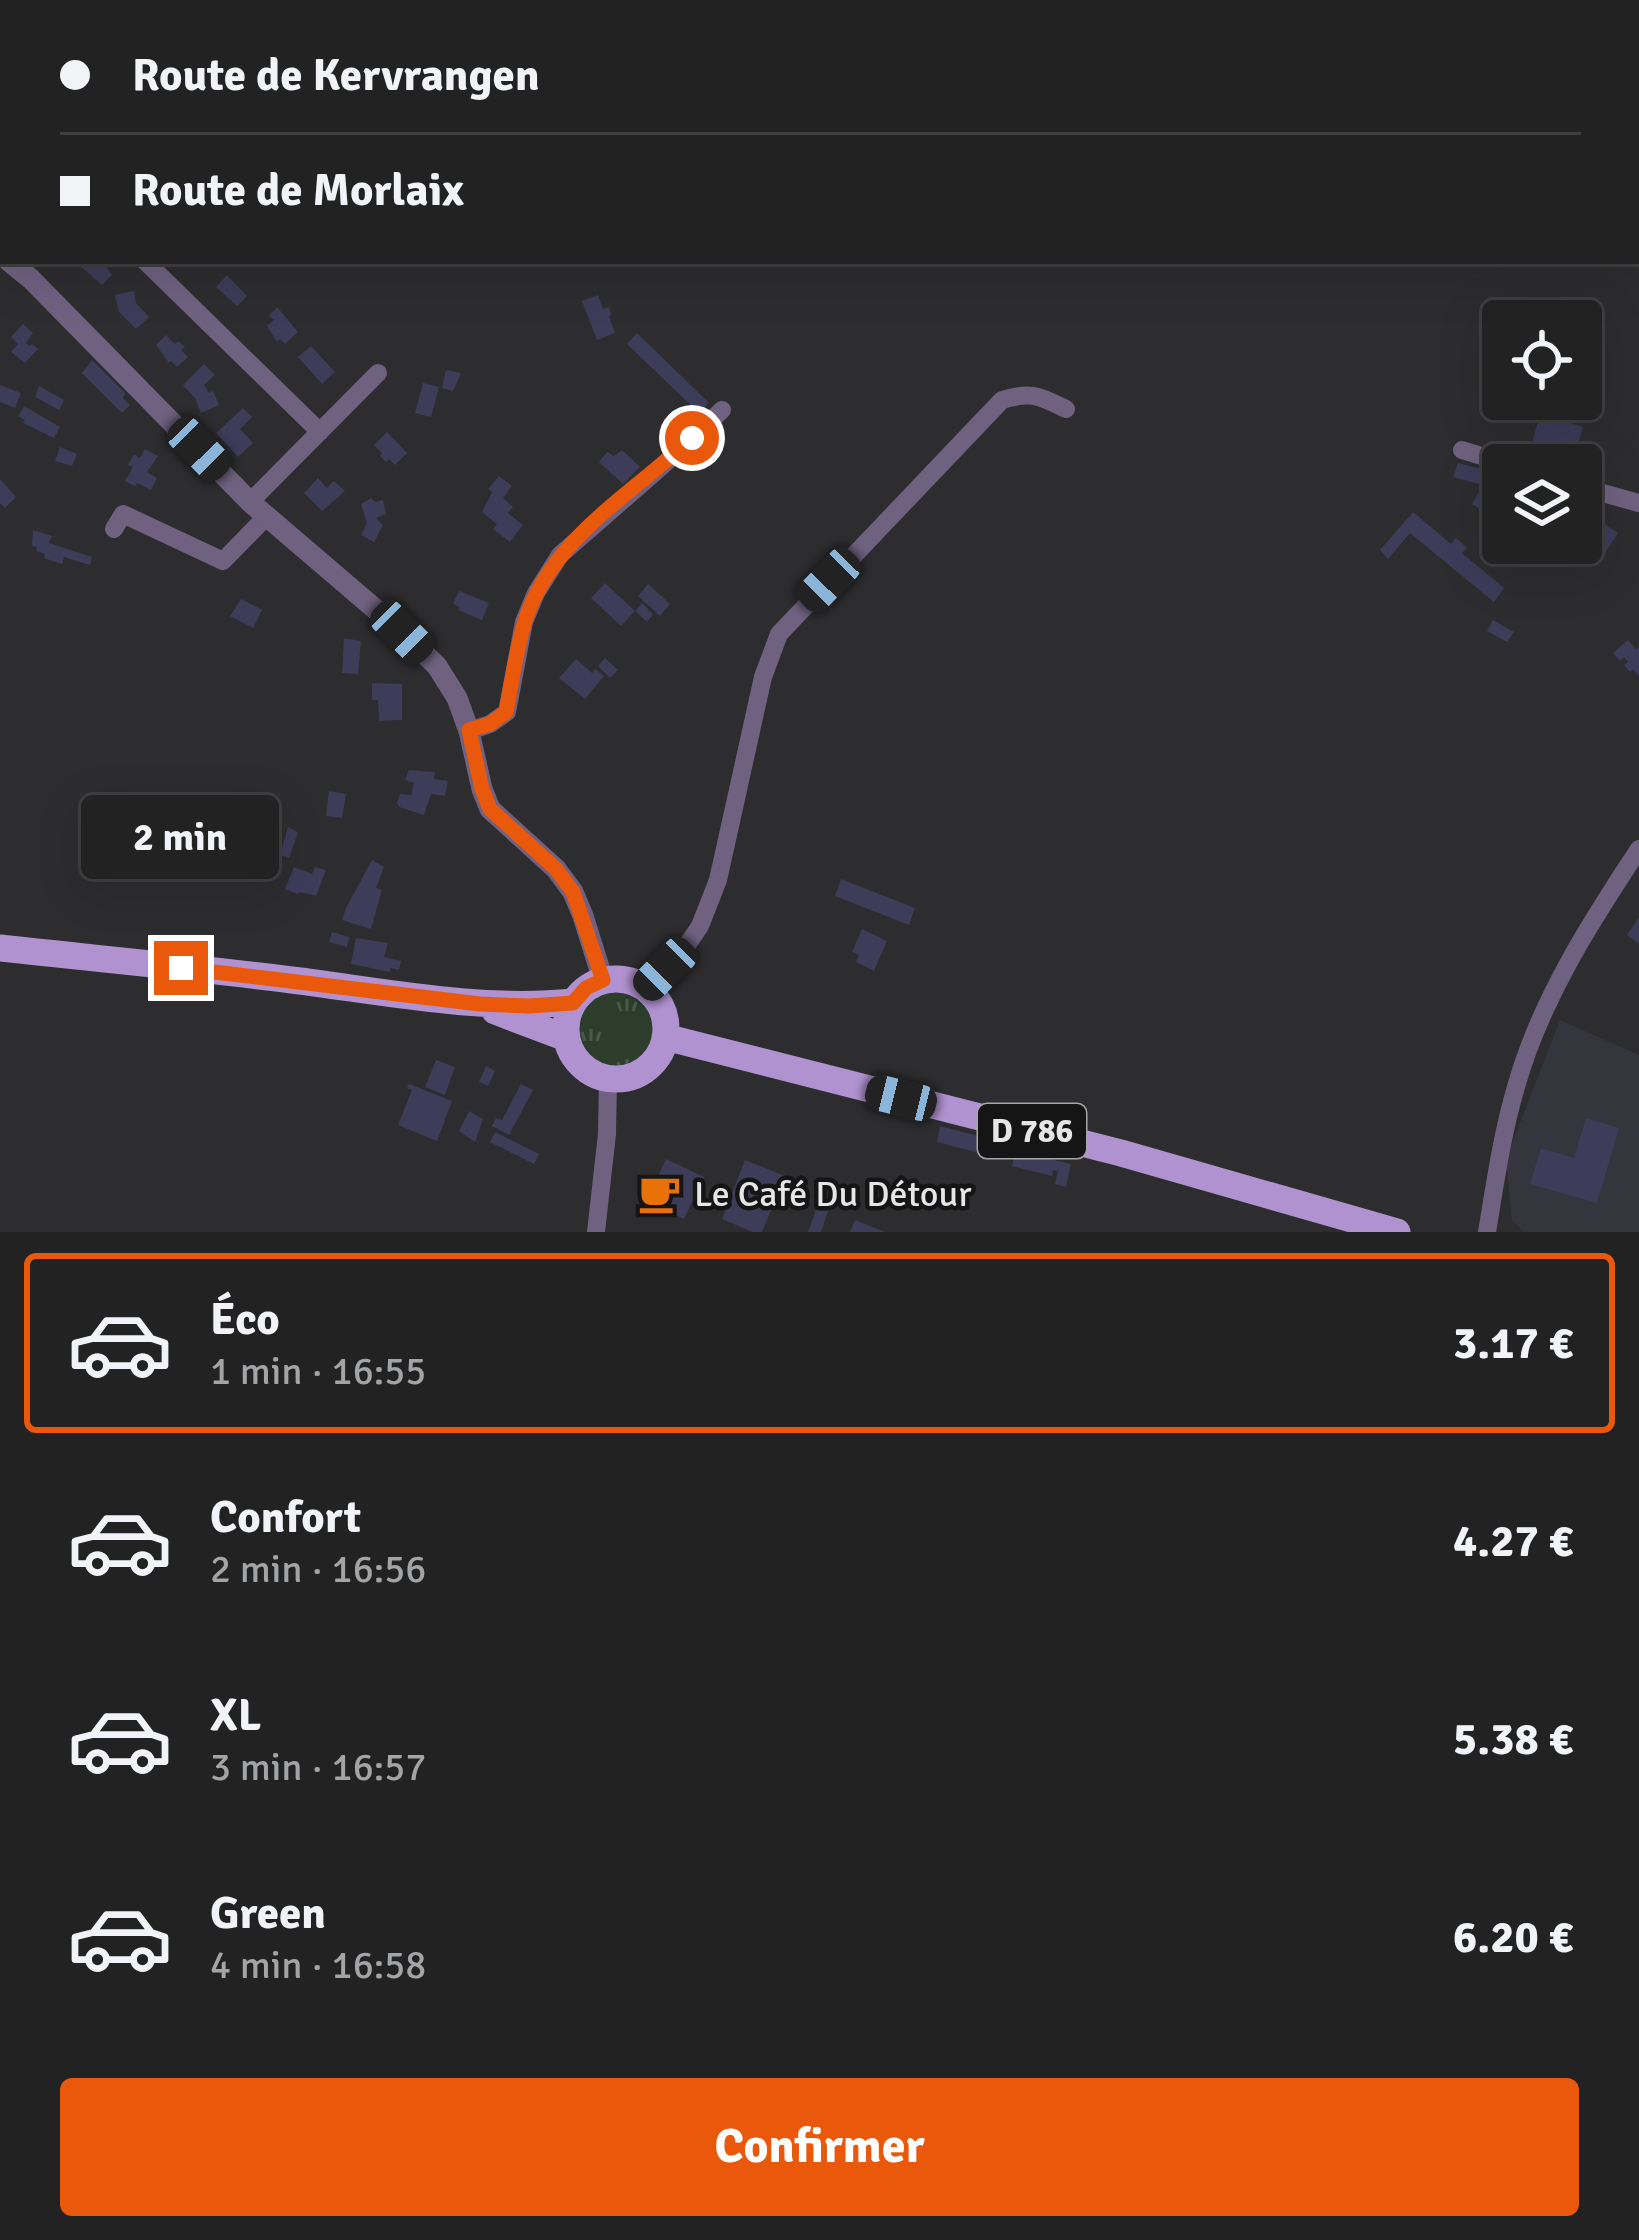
<!DOCTYPE html>
<html lang="fr">
<head>
<meta charset="utf-8">
<style>
  body { margin:0; font-family:Signika,sans-serif; background:#2a2a2b; color:#f1f3f6; height:100vh; display:flex; flex-direction:column; font-size:45px; white-space:nowrap }
  * { box-sizing:border-box; margin:0 }
  p { font-size:39px; color:#a2a4a6 }
  .icon { flex:none; width:66px; height:66px; fill:none; stroke:currentColor; stroke-width:2; stroke-linecap:round; stroke-linejoin:round }
  .map { position:relative; height:1232px; overflow:hidden }
  .side { display:flex; flex-direction:column; background:#222223; flex:1 }
  .side>* { flex:none }
  .hud { position:absolute; left:0px; top:0px; width:1641px; height:264px; box-shadow:0 12px 48px #0002,0 0 0 3px #3f3f41; display:grid; align-content:center; height:264px; padding:0 60px; background:#222223 }
  .controls { position:absolute; left:1482px; top:300px; display:grid; gap:24px }
  .controls a { display:grid; place-items:center; width:120px; height:120px; border-radius:12px; background:#222223; box-shadow:0 12px 48px #0002,0 0 0 3px #3f3f41; font-size:60px }
  .end { position:absolute; width:54px; height:54px; margin:-27px; border:15px solid #ea580c; background:#fff; box-shadow:0 0 0 6px #fff }
  .from { border-radius:50% }
  .bubble { position:absolute; height:84px; border-radius:12px; background:#222223; box-shadow:0 12px 48px #0002,0 0 0 3px #3f3f41; font-size:39px; font-weight:800; line-height:84px; text-align:center }
  .car { position:absolute; width:36px; height:72px; margin:-36px -18px; border-radius:15px; box-shadow:0 0 9px 3px #0007; background:linear-gradient(#222 24%,#8ab4d8 0 40%,#222 0 76%,#8ab4d8 0 86%,#222 0) }
  .hud b { display:flex; align-items:center; gap:42px; height:114px; font-size:45px }
  .hud b+b { border-top:3px solid #3f3f41 }
  .hud i { width:30px; height:30px; background:#f1f3f6 }
  ul { padding:21px 0 0; list-style:none }
  li { display:flex; align-items:center; gap:36px; height:180px; margin:0 24px 18px; padding:0 36px; border:6px solid transparent; border-radius:12px }
  li div { flex:1 }
  li b { display:block; font-size:45px }
  li em { font-style:normal; font-weight:800 }
  li.current { border-color:#ea580c }
  li>.icon { width:108px; height:108px; stroke-width:1.5 }
  .cta { display:flex; gap:24px; margin-top:auto; padding:24px 60px }
  .cta a { flex:1; height:138px; border-radius:12px; background:#ea580c; color:#fff; font-size:48px; font-weight:800; line-height:138px; text-align:center }
  .map>svg:first-child { display:block }
  .built { fill:#35353d }
  .grass { fill:url(#grass-tufts) }
  .building { fill:#3d3c59 }
  .lines { fill:none; stroke-linecap:round; stroke-linejoin:round }
  .minor { stroke:#6f617f; stroke-width:18 }
  .tertiary { stroke:#6f617f; stroke-width:21 }
  .primary { stroke:#b192d0; stroke-width:27 }
  .route { stroke:#ea580c; stroke-width:15 }
  .labels { text-anchor:middle; dominant-baseline:central; stroke-width:9; stroke-linejoin:round; paint-order:stroke }
  .shield { fill:#151516; stroke:#a7a7a8; stroke-width:3 }
  .shield-label { font-size:33px; font-weight:bold; fill:#e6e6e7 }
  .poi-label { font-size:36px; fill:#e6e6e7; stroke:#151516; text-anchor:start }
</style>
</head>
<body>
<div class="map">
<svg width="1639" height="1232" viewBox="0 0 1639 1232">
  <defs>
    <pattern id="grass-tufts" width="24" height="20" patternUnits="userSpaceOnUse" patternTransform="scale(3)"><rect width="24" height="20" fill="#2d3d2c"/><path d="M3 7l-1-3M5 7V3M7 7l1-3M15 17l-1-3M17 17v-4M19 17l1-3" fill="none" stroke="#4b594b"/></pattern>
  </defs>
  <rect width="100%" height="100%" fill="#2d2d2f"/>
  <path class="built" d="M 1560,1020 L 1639,1055 L 1639,1232 L 1523,1232 L 1512,1220 L 1506,1159 Z"/>
  <path class="grass" d="M576 1032a41 41 0 1 1 82 0a41 41 0 1 1-82 0Z"/>
  <path class="building" d="M 81,261 L 102,261 L 112,275 L 102,285 L 78,264 Z
    M 227,275 L 247,296 L 237,306 L 216,287 Z
    M 134,291 L 136,303 L 149,317 L 136,329 L 119,312 L 115,295 Z
    M 598,295 L 603,309 L 609,307 L 611,315 L 609,316 L 615,333 L 597,340 L 582,301 Z
    M 277,307 L 298,332 L 285,344 L 280,339 L 277,342 L 267,326 L 274,320 L 269,316 Z
    M 23,324 L 33,333 L 26,343 L 30,346 L 32,344 L 38,349 L 25,363 L 11,352 L 18,344 L 11,337 Z
    M 637,333 L 709,403 L 699,413 L 627,344 Z
    M 166,335 L 175,344 L 178,341 L 185,347 L 181,350 L 188,357 L 177,367 L 171,361 L 169,363 L 156,345 Z
    M 311,346 L 335,372 L 322,384 L 298,357 Z
    M 92,360 L 125,393 L 123,398 L 130,405 L 122,413 L 82,373 Z
    M 204,364 L 215,375 L 204,385 L 209,393 L 213,391 L 219,405 L 201,413 L 195,398 L 183,385 Z
    M 446,370 L 461,373 L 453,391 L 442,388 Z
    M 423,383 L 439,387 L 431,417 L 415,413 Z
    M 0,385 L 21,393 L 15,408 L 0,402 Z
    M 39,386 L 64,400 L 59,410 L 35,397 Z
    M 24,406 L 60,427 L 54,438 L 23,423 L 25,420 L 18,416 Z
    M 243,408 L 252,417 L 240,429 L 253,443 L 238,457 L 216,433 Z
    M 1551,417 L 1583,427 L 1577,447 L 1589,451 L 1586,464 L 1573,460 L 1575,455 L 1532,443 L 1539,418 L 1550,421 Z
    M 387,432 L 407,453 L 395,465 L 389,459 L 386,462 L 380,456 L 382,453 L 374,445 Z
    M 60,447 L 77,454 L 72,466 L 55,461 Z
    M 145,449 L 158,456 L 147,472 L 157,478 L 151,490 L 137,483 L 135,486 L 125,481 L 133,467 L 128,465 L 134,454 L 140,458 Z
    M 622,450 L 640,467 L 623,484 L 599,462 L 607,452 L 614,456 Z
    M 1458,463 L 1488,471 L 1479,484 L 1453,477 Z
    M 1503,473 L 1503,522 L 1472,504 L 1483,485 L 1493,490 Z
    M 499,476 L 512,486 L 503,498 L 513,507 L 508,513 L 523,525 L 510,542 L 493,529 L 497,524 L 482,512 L 492,492 L 488,489 Z
    M 318,478 L 327,488 L 334,481 L 345,491 L 322,511 L 304,493 Z
    M 0,479 L 16,497 L 5,508 L 0,503 Z
    M 371,498 L 375,502 L 383,500 L 386,514 L 376,518 L 383,525 L 374,542 L 361,535 L 367,523 L 361,504 Z
    M 1413,512 L 1451,544 L 1456,538 L 1467,548 L 1462,553 L 1504,588 L 1494,602 L 1410,533 L 1388,559 L 1380,550 Z
    M 1593,517 L 1618,533 L 1602,558 L 1581,545 L 1581,537 Z
    M 33,530 L 52,536 L 49,543 L 92,557 L 90,565 L 64,557 L 62,564 L 44,558 L 45,554 L 36,551 L 37,547 L 32,546 Z
    M 605,583 L 635,611 L 621,626 L 591,598 Z
    M 648,584 L 670,604 L 660,616 L 638,596 Z
    M 459,591 L 489,603 L 482,620 L 458,610 L 460,607 L 453,604 Z
    M 241,599 L 262,610 L 253,628 L 230,616 Z
    M 642,603 L 653,614 L 647,622 L 635,611 Z
    M 1493,620 L 1514,632 L 1507,642 L 1487,631 Z
    M 344,638 L 361,641 L 358,674 L 342,673 Z
    M 1628,640 L 1636,650 L 1639,647 L 1639,676 L 1633,669 L 1630,672 L 1624,665 L 1628,662 L 1624,657 L 1620,661 L 1613,653 Z
    M 605,658 L 618,670 L 610,678 L 598,666 Z
    M 576,659 L 592,673 L 595,669 L 604,676 L 585,699 L 559,678 Z
    M 372,683 L 402,684 L 402,720 L 379,721 L 378,700 L 372,700 Z
    M 409,770 L 435,772 L 434,779 L 448,781 L 445,796 L 431,794 L 424,815 L 399,807 L 397,803 L 400,794 L 411,795 L 414,783 L 405,780 Z
    M 329,791 L 346,794 L 342,818 L 326,816 Z
    M 164,799 L 184,800 L 182,809 L 162,807 Z
    M 288,827 L 298,832 L 289,858 L 280,855 Z
    M 372,860 L 384,867 L 376,888 L 382,890 L 371,929 L 342,920 L 346,908 Z
    M 294,867 L 312,874 L 315,867 L 326,870 L 316,896 L 300,892 L 298,894 L 285,889 Z
    M 841,879 L 915,908 L 909,925 L 835,896 Z
    M 1639,917 L 1639,944 L 1627,935 Z
    M 862,929 L 887,941 L 874,971 L 856,962 L 859,955 L 852,952 Z
    M 332,932 L 349,937 L 347,947 L 329,942 Z
    M 356,938 L 388,943 L 384,957 L 401,961 L 399,970 L 390,968 L 390,972 L 351,964 Z
    M 436,1060 L 455,1067 L 445,1095 L 425,1087 Z
    M 486,1066 L 495,1071 L 488,1086 L 479,1082 Z
    M 409,1084 L 452,1101 L 437,1141 L 398,1125 L 412,1090 L 407,1088 Z
    M 521,1084 L 533,1090 L 509,1135 L 492,1126 L 496,1118 L 502,1120 Z
    M 469,1111 L 483,1119 L 475,1142 L 459,1131 Z
    M 1586,1118 L 1619,1128 L 1597,1203 L 1530,1184 L 1541,1148 L 1574,1158 Z
    M 940,1126 L 990,1139 L 987,1155 L 937,1142 Z
    M 495,1132 L 539,1154 L 534,1164 L 490,1142 Z
    M 1016,1151 L 1071,1164 L 1066,1187 L 1055,1184 L 1058,1171 L 1053,1170 L 1052,1176 L 1012,1166 Z
    M 666,1159 L 704,1177 L 684,1219 L 646,1202 Z
    M 745,1160 L 785,1176 L 762,1232 L 753,1232 L 722,1219 Z
    M 819,1202 L 830,1206 L 821,1232 L 808,1232 Z
    M 855,1220 L 885,1232 L 850,1232 Z"/>
  <g class="lines">
    <path class="minor" d="M 223,3 L 225,0
      M 0,141 L 3,144
      M 0,233 L 3,230
      M 145,261 L 320,432
      M 1462,450 L 1511,465
      M 1581,487 L 1639,503
      M 250,502 L 378,373
      M 114,529 L 123,514 L 223,561 L 266,517
      M 469,731 L 490,724 L 507,712 L 524,622 L 536,593 L 560,555 L 662,466 L 722,410
      M 645,989 L 685,948 L 700,926 L 718,880 L 763,677 L 779,634 L 1002,400 C 1032,391 1039,396 1066,409
      M 596,1232 L 607,1134 L 608,1078
      M 1487,1232 C 1495,1184 1502,1134 1516,1087 C 1540,1001 1590,923 1639,849"/>
    <path class="tertiary" d="M 9,261 L 31,279 L 250,502 L 402,632 L 437,666 L 457,698 L 469,731 L 482,789 L 490,809 L 556,869 L 573,892 L 583,916 L 603,980"/>
    <path class="primary" d="M 0,948 C 100,959 200,968 300,981 C 391,993 482,1011 573,1002
      M566 1029a50 50 0 1 1 100 0a50 50 0 1 1-100 0Z
      M 495,1011 L 566,1038
      M 665,1037 L 1121,1153 L 1397,1232"/>
  </g>
  <g class="lines">
    <path class="route" d="M 181,968 L 480,1004 L 529,1006 L 573,1003 L 586,988 L 603,980 L 573,892 L 556,869 L 490,809 L 482,789 L 469,730 L 490,724 L 506,712 C 512,682 516,650 525,621 C 551,539 632,494 692,438"/>
  </g>
  <defs>
    <symbol id="cafe-bare" viewBox="-9 -9 18 18"><path d="M-5.5-4.5H6V0H3Q3 3.5 0 3.5H-2.5Q-5.5 3.5-5.5 0ZM3-3.2v2h1.7v-2ZM-6 4.5H4V6H-6Z" fill="#e8710a" stroke="#151516" stroke-width="2.5" paint-order="stroke"/></symbol>
  </defs>
  <g fill-rule="evenodd">
    <use href="#cafe-bare" x="630" y="1164" width="59" height="59"/>
  </g>
  <g class="labels">
    <rect class="shield" x="978" y="1104" width="108" height="54" rx="9"/>
    <g class="shield-label">
      <text x="1032" y="1131">D 786</text>
    </g>
    <g class="poi-label">
      <text x="694" y="1194">Le Café Du Détour</text>
    </g>
  </g>
</svg>
<div class="controls">
<a><svg class="icon" aria-label="locate" viewBox="0 0 24 24"><circle cx="12" cy="12" r="6"/><path d="M12 2v4M12 18v4M2 12h4M18 12h4"/></svg></a>
<a><svg class="icon" aria-label="layers" viewBox="0 0 24 24"><path d="M12 4l9 5-9 5-9-5zM3 14l9 5 9-5"/></svg></a>
</div>
<i class="end from" style="left:692px;top:438px"></i>
<i class="end" style="left:181px;top:968px"></i>
<div class="bubble" style="left:81px;top:795px;width:198px">2 min</div>
<i class="car" style="left:199px;top:449px;rotate:136deg"></i>
<i class="car" style="left:829px;top:580px;rotate:224deg"></i>
<i class="car" style="left:402px;top:632px;rotate:135deg"></i>
<i class="car" style="left:665px;top:969px;rotate:225deg"></i>
<i class="car" style="left:901px;top:1098px;rotate:284deg"></i>
<div class="hud">
<b><i class="from"></i>Route de Kervrangen</b>
<b><i></i>Route de Morlaix</b>
</div>
</div>
<section class="side">
<ul>
<li class="current"><svg class="icon" aria-label="car" viewBox="0 0 24 24"><path d="M5 17H2v-5l4-1 3-4h7l3 4 3 1v5h-3M9 17h6M6 11h13"/><circle cx="7" cy="17" r="2"/><circle cx="17" cy="17" r="2"/></svg><div><b>Éco</b><p>1 min · 16:55</p></div><em>3.17 €</em></li>
<li><svg class="icon" aria-label="car" viewBox="0 0 24 24"><path d="M5 17H2v-5l4-1 3-4h7l3 4 3 1v5h-3M9 17h6M6 11h13"/><circle cx="7" cy="17" r="2"/><circle cx="17" cy="17" r="2"/></svg><div><b>Confort</b><p>2 min · 16:56</p></div><em>4.27 €</em></li>
<li><svg class="icon" aria-label="car" viewBox="0 0 24 24"><path d="M5 17H2v-5l4-1 3-4h7l3 4 3 1v5h-3M9 17h6M6 11h13"/><circle cx="7" cy="17" r="2"/><circle cx="17" cy="17" r="2"/></svg><div><b>XL</b><p>3 min · 16:57</p></div><em>5.38 €</em></li>
<li><svg class="icon" aria-label="car" viewBox="0 0 24 24"><path d="M5 17H2v-5l4-1 3-4h7l3 4 3 1v5h-3M9 17h6M6 11h13"/><circle cx="7" cy="17" r="2"/><circle cx="17" cy="17" r="2"/></svg><div><b>Green</b><p>4 min · 16:58</p></div><em>6.20 €</em></li>
</ul>
<div class="cta"><a>Confirmer</a></div>
</section>
</body>
</html>
